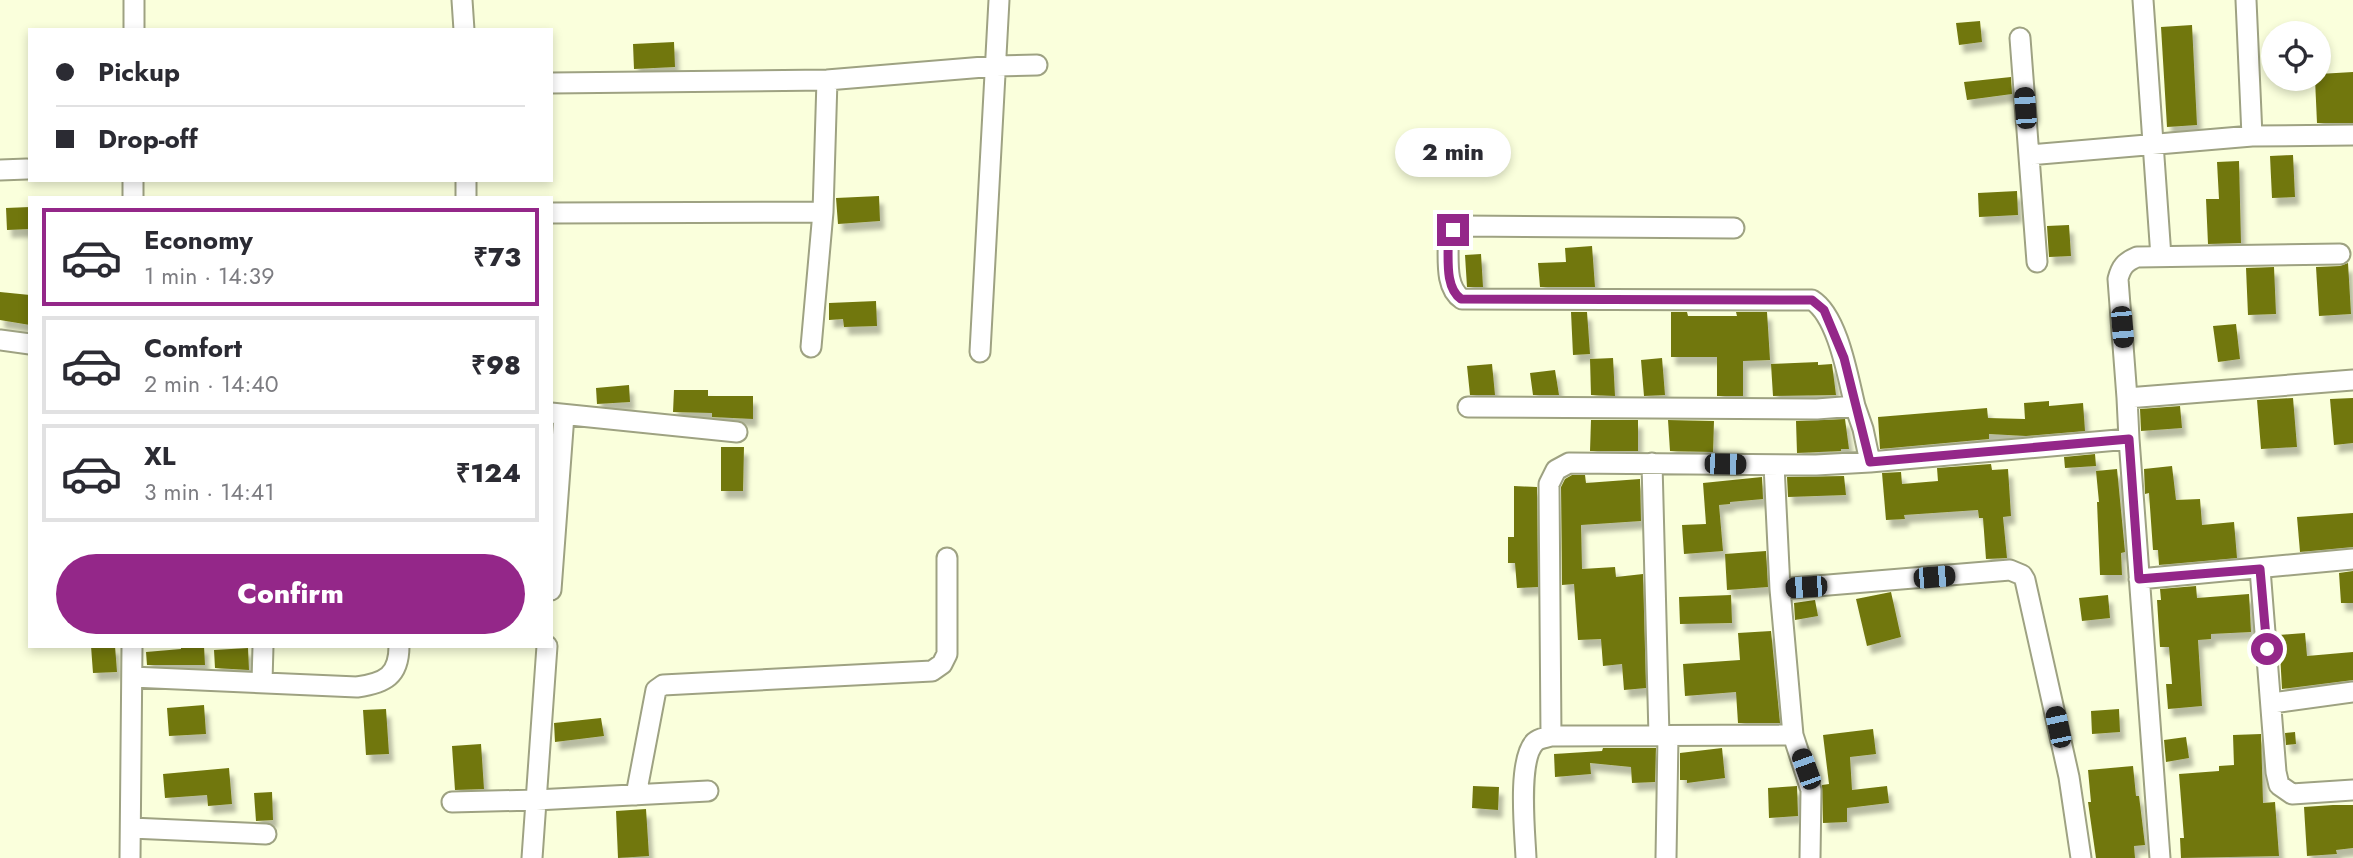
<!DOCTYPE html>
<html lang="en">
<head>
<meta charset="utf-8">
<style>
  body { margin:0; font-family:Jost,sans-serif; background:#f2f2f3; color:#2b2b33; height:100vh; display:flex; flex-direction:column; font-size:26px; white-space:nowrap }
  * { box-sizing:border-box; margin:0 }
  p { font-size:23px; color:#7c7c81 }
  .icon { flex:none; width:38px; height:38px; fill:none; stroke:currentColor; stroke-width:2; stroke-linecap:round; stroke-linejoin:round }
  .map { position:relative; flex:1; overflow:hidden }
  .sheet { position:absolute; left:28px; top:196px; width:525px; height:452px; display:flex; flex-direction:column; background:#fff; border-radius:0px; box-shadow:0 4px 10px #0003 }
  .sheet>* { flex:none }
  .top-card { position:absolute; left:28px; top:28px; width:525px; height:154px; border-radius:0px; box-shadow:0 4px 10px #0003; display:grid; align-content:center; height:154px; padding:0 28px; background:#fff }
  .tools { position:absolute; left:2261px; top:21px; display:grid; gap:14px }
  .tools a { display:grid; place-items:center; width:70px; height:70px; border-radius:50%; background:#fff; box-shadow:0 4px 10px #0003; font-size:35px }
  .end { position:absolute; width:32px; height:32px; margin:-16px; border:9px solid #942789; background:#fff; box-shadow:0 0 0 4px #fff }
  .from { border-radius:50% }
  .bubble { position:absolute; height:49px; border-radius:24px; background:#fff; box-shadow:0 4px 10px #0003; font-size:23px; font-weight:800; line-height:49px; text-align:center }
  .car { position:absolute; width:21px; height:42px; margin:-21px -10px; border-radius:9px; box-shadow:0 0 5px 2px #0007; background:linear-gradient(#222 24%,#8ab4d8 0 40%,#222 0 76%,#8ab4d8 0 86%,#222 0) }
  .top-card b { display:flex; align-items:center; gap:24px; height:66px; font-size:26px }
  .top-card b+b { border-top:2px solid #e1e1e2 }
  .top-card i { width:18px; height:18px; background:#2b2b33 }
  ul { padding:12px 0 0; list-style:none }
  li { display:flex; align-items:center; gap:21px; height:98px; margin:0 14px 10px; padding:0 14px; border:4px solid #e1e1e2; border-radius:0px }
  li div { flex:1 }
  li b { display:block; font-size:26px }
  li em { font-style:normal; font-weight:800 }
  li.current { border-color:#942789 }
  li>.icon { width:63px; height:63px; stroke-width:1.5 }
  .button { display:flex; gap:14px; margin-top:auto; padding:14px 28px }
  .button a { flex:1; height:80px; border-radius:42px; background:#942789; color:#fff; font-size:28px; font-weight:800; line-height:80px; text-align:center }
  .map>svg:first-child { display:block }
  .building { fill:#717710; filter:url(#shadow) }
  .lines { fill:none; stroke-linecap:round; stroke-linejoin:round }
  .minor-casing { stroke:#9ea282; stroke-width:23 }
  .minor { stroke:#fff; stroke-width:19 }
  .route { stroke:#942789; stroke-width:9 }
</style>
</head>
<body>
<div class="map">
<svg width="2353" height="858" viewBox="0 0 2353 858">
  <defs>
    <filter id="shadow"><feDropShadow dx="4.5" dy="8" stdDeviation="2" flood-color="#0004"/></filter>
  </defs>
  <rect width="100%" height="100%" fill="#faffdc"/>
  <path class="building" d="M 1980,21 L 1982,42 L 1959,45 L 1956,23 Z
    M 2192,25 L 2197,125 L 2167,127 L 2161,27 Z
    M 674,42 L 675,67 L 634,69 L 633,44 Z
    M 2353,72 L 2353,123 L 2317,123 L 2315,79 L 2319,79 L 2319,74 Z
    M 2011,77 L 2012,94 L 1967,100 L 1964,82 Z
    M 2293,155 L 2295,197 L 2272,198 L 2270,156 Z
    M 2239,161 L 2241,243 L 2208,244 L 2206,199 L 2219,199 L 2217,162 Z
    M 2017,191 L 2018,215 L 1979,217 L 1978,193 Z
    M 879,196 L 880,221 L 838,224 L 836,198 Z
    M 30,207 L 30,229 L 7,230 L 6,208 Z
    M 2069,225 L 2071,256 L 2049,257 L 2047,226 Z
    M 1592,246 L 1595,287 L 1540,287 L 1538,263 L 1566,262 L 1565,248 Z
    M 1481,254 L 1483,287 L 1467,287 L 1465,255 Z
    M 2348,263 L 2351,314 L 2319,316 L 2316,267 L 2340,266 Z
    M 2274,267 L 2276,314 L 2248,315 L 2246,268 Z
    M 0,292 L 30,295 L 30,325 L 0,320 Z
    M 876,301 L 877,326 L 844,327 L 843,319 L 829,320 L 829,303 Z
    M 1571,312 L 1587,312 L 1590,354 L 1573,355 Z
    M 1671,312 L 1687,312 L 1688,316 L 1737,316 L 1736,312 L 1767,312 L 1770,360 L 1743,361 L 1743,396 L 1717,396 L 1717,357 L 1671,357 Z
    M 2236,324 L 2240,359 L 2218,362 L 2213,326 Z
    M 1613,358 L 1615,396 L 1591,395 L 1590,359 Z
    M 1662,358 L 1665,395 L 1644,396 L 1641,360 Z
    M 1818,362 L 1818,365 L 1832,364 L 1836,395 L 1773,396 L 1771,364 Z
    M 1492,364 L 1495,395 L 1470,395 L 1467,366 Z
    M 1555,370 L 1559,395 L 1533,395 L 1530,373 Z
    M 629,385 L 630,402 L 597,404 L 596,388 Z
    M 674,390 L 708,390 L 708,396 L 753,396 L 753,419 L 712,417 L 712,413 L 673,412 Z
    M 2293,398 L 2297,447 L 2261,449 L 2257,400 Z
    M 2353,398 L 2353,443 L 2334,445 L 2330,399 Z
    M 2049,401 L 2049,406 L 2083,403 L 2085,431 L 2026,436 L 1989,434 L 1989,439 L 1880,449 L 1878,417 L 1987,408 L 1988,418 L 2025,419 L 2024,403 Z
    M 2180,406 L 2182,428 L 2141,431 L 2140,409 Z
    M 1845,419 L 1849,449 L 1841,449 L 1841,451 L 1797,453 L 1796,421 Z
    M 1591,420 L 1638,420 L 1638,451 L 1590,451 Z
    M 1668,420 L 1714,421 L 1713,452 L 1670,451 Z
    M 721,447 L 744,447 L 743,491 L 721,491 Z
    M 2095,454 L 2096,466 L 2065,468 L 2064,457 Z
    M 1991,464 L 1992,470 L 2008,469 L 2011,516 L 2003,517 L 2007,558 L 1986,559 L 1983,518 L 1979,518 L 1978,510 L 1904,515 L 1905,519 L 1886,520 L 1882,473 L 1901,472 L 1902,484 L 1938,481 L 1937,468 Z
    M 2172,466 L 2176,500 L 2200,499 L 2202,525 L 2234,522 L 2237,558 L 2159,565 L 2158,550 L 2153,550 L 2149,493 L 2145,494 L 2144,469 Z
    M 2117,469 L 2125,552 L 2121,553 L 2122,575 L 2100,575 L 2097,502 L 2099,502 L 2096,471 Z
    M 1572,475 L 1585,475 L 1586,483 L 1640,479 L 1641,521 L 1581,525 L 1582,569 L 1615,567 L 1616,577 L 1643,574 L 1646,688 L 1624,690 L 1622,664 L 1603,666 L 1601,639 L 1578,640 L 1574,584 L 1562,585 L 1561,487 L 1565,479 Z
    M 1844,476 L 1846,495 L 1788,497 L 1787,477 Z
    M 1762,477 L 1763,499 L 1730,502 L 1730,504 L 1719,505 L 1723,551 L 1684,554 L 1682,525 L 1706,524 L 1703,483 Z
    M 1514,486 L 1537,487 L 1538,587 L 1517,588 L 1515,563 L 1508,563 L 1508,537 L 1514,537 Z
    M 2353,513 L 2353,547 L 2300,552 L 2297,517 Z
    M 1766,551 L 1768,587 L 1727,590 L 1725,554 Z
    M 2353,571 L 2353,603 L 2341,603 L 2339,573 Z
    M 2196,586 L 2197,598 L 2249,594 L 2251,632 L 2211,634 L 2211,639 L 2198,640 L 2202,706 L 2168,709 L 2166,684 L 2172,684 L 2169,647 L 2160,647 L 2157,600 L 2161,600 L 2160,589 Z
    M 1891,592 L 1901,637 L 1867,646 L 1856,599 Z
    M 1731,595 L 1732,623 L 1680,624 L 1679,597 Z
    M 2108,595 L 2110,618 L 2082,621 L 2079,598 Z
    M 1815,600 L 1818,616 L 1795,620 L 1794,603 Z
    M 1771,631 L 1780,723 L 1738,723 L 1736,692 L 1685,696 L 1683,664 L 1740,660 L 1738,633 Z
    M 2305,633 L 2307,656 L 2353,652 L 2353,680 L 2282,689 L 2279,635 Z
    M 91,646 L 115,646 L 117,672 L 93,673 Z
    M 181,646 L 204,646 L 205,665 L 147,665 L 146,652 L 181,649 Z
    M 248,648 L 249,670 L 215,668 L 214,650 Z
    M 204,705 L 206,734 L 169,736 L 167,708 Z
    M 386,709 L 389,754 L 366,755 L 363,710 Z
    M 2119,709 L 2120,732 L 2092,734 L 2091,711 Z
    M 601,718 L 604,736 L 555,742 L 554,723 Z
    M 1873,729 L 1876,754 L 1850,757 L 1852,790 L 1887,786 L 1889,803 L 1847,808 L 1847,822 L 1823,823 L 1822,785 L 1829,784 L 1823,735 Z
    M 2295,732 L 2296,744 L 2286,745 L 2285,733 Z
    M 2261,734 L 2263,803 L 2275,802 L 2279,856 L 2181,858 L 2180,838 L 2184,838 L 2179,774 L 2219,771 L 2219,766 L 2234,765 L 2233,735 Z
    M 2186,737 L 2189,758 L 2166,762 L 2164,740 Z
    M 481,744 L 484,789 L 455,790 L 452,746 Z
    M 1603,748 L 1656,748 L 1655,782 L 1632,783 L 1631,767 L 1590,763 L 1591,774 L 1555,777 L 1554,754 L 1602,751 Z
    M 1722,748 L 1725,778 L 1687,783 L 1687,780 L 1680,780 L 1680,753 Z
    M 2133,766 L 2136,796 L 2139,796 L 2145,845 L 2134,846 L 2135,858 L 2096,858 L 2088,802 L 2091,802 L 2088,770 Z
    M 229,768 L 232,804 L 208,806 L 207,795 L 165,798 L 163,774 Z
    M 1473,786 L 1499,787 L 1498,810 L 1472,808 Z
    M 1797,786 L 1798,816 L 1769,818 L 1768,788 Z
    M 272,792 L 273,820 L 256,821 L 254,793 Z
    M 2333,805 L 2353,805 L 2353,848 L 2336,850 L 2337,854 L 2307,856 L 2304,807 Z
    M 646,809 L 649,856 L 618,858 L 616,811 Z"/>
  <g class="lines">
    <defs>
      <path id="minor" d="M 462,0 L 464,30
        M 2143,0 L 2161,257
        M 2246,0 L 2252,136 L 2353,135
        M 134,30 L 134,0
        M 2020,38 L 2037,262
        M 551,83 L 827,80 L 996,66 L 1037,65
        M 2029,155 L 2252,136
        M 0,170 L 27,169
        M 133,198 L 133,180
        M 466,198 L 466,180
        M 551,213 L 823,212
        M 1734,228 L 1459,226 L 1448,237 C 1449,257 1444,287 1462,299 L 1812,300 C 1838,316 1848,378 1855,406
        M 0,340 L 30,344
        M 811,347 L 823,212 L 827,80
        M 980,352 L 999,0
        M 2127,398 L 2118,279 C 2121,267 2125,262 2137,257 L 2340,254
        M 1468,407 L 1817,409 L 1855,406 L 1863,429 L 1870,462 L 2129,439 L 2160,858
        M 551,413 L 737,432
        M 2129,439 L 2127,398 L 2353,380
        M 1652,463 L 1659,736
        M 1774,465 L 1780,589 L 1793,735 L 1811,790 L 1810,858
        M 2260,569 L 2276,772 L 2279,785 L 2292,794 L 2353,790
        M 2139,579 L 2353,559
        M 1780,589 L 2010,570 L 2022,575 L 2025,580 L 2069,777 L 2081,858
        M 551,590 L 564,415
        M 132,677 L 357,687 C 385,683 399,676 399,646
        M 262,682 L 263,646
        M 2272,703 L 2353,692
        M 1551,736 L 1549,484 L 1556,470 L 1569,463 L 1816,465 L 1870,462
        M 636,795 L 656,690 L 663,685 L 932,671 L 942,664 L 947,654 L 947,558
        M 452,802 L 536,800 L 708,791
        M 131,828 L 266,834
        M 130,858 L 132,646
        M 532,858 L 547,646
        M 1526,858 C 1525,833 1517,760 1535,742 C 1539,738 1545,738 1551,736 L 1793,735
        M 1666,858 L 1668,736"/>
    </defs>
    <use href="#minor" class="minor-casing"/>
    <use href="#minor" class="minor"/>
  </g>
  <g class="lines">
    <path class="route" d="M 1453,230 L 1448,237 C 1449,256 1444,287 1461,299 L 1812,300 L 1824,310 L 1844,358 L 1870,462 L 2129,439 L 2139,579 L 2260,569 L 2267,649"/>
  </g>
</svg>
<div class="tools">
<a><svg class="icon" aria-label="locate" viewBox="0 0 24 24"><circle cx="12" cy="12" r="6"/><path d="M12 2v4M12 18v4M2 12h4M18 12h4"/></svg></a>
</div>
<i class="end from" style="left:2267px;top:649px"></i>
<i class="end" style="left:1453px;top:230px"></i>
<div class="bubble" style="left:1395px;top:128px;width:116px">2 min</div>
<i class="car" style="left:2025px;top:108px;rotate:356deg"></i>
<i class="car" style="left:2122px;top:327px;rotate:175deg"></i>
<i class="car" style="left:1725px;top:464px;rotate:91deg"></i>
<i class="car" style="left:1934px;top:577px;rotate:85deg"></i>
<i class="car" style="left:1806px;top:587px;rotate:266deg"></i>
<i class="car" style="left:2058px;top:727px;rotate:348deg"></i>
<i class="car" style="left:1806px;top:769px;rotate:340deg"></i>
<div class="top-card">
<b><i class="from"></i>Pickup</b>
<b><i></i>Drop-off</b>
</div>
<section class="sheet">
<ul>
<li class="current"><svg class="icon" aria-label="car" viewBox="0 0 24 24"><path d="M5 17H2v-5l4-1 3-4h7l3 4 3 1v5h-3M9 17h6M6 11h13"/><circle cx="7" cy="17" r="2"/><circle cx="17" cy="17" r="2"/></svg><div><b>Economy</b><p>1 min · 14:39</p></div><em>₹73</em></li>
<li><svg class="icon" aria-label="car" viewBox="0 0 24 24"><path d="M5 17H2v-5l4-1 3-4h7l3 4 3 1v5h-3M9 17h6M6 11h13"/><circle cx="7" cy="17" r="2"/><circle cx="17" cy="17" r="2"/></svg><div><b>Comfort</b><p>2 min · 14:40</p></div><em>₹98</em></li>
<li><svg class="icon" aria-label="car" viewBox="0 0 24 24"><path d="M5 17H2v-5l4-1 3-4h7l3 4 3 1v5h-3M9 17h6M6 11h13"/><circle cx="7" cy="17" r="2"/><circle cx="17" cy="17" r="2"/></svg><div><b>XL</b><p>3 min · 14:41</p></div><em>₹124</em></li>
</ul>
<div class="button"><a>Confirm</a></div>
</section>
</div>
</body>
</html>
